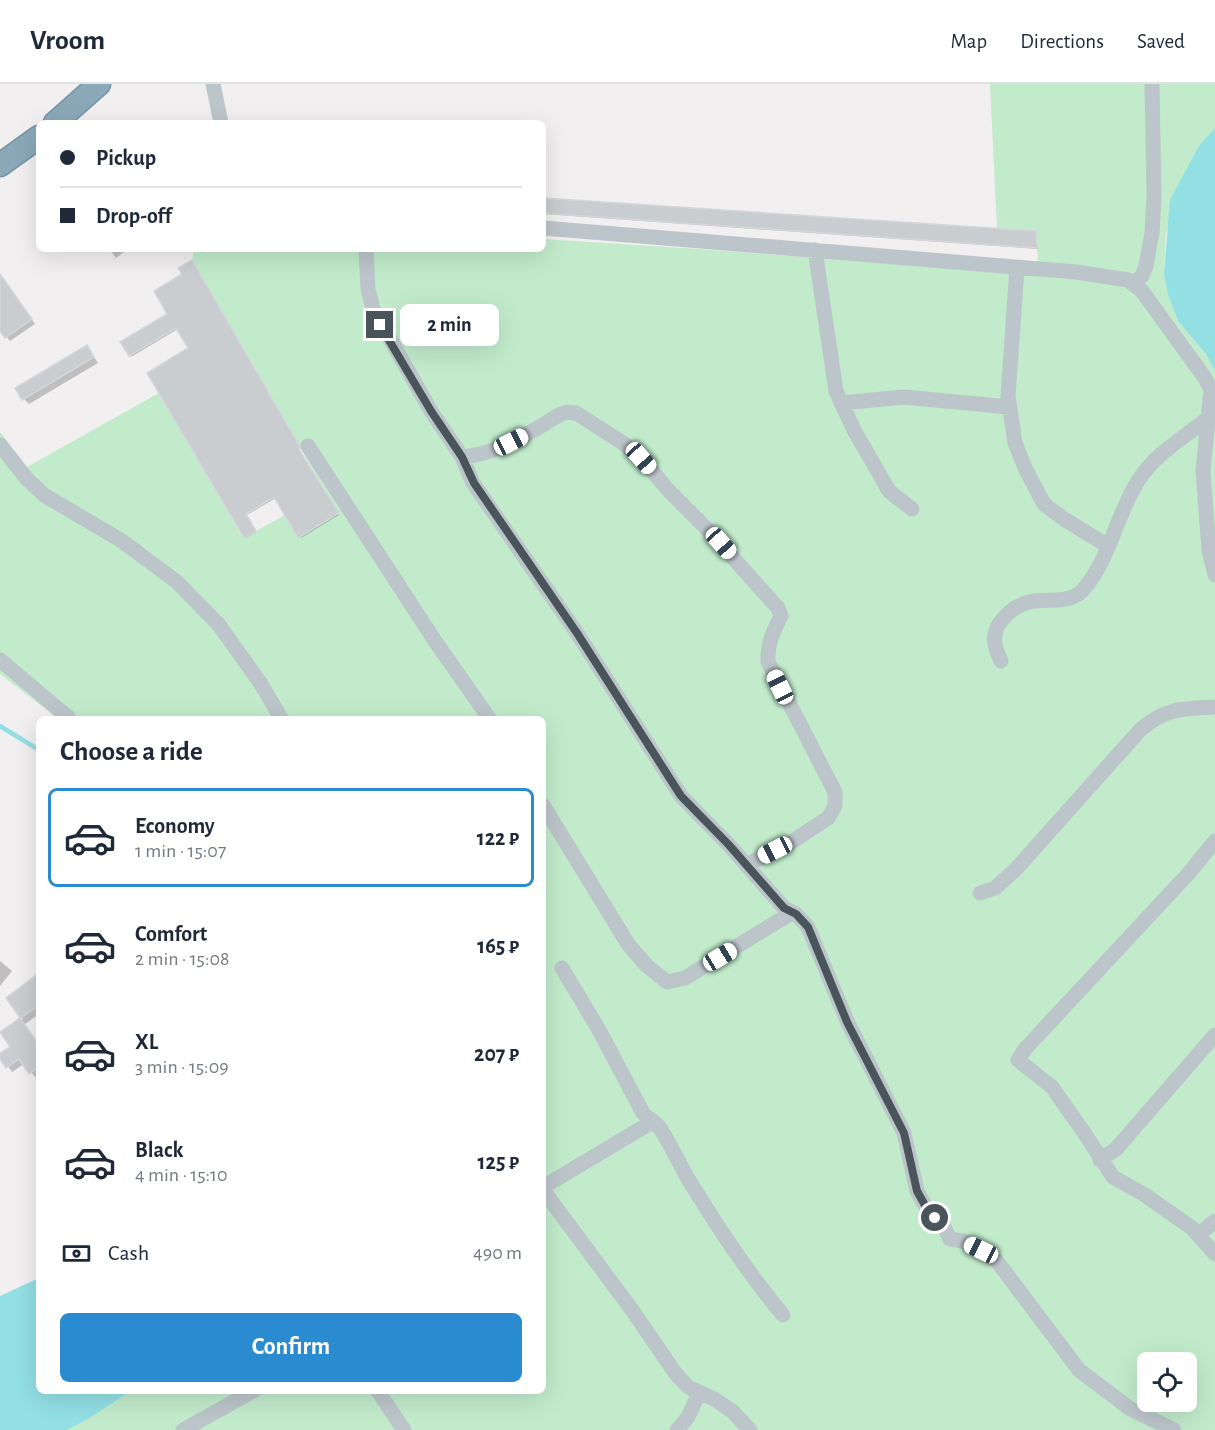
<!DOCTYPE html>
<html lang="en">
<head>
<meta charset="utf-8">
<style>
  body { margin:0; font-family:"Alegreya Sans",sans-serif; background:#f2f2f3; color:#1f2937; height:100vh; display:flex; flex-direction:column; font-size:22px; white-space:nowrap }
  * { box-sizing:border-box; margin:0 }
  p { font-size:20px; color:#747a83 }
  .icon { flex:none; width:33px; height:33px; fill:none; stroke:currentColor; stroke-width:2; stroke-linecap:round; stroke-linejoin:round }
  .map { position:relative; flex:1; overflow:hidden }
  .drawer { position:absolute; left:36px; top:632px; width:510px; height:678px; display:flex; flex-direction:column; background:#fff; border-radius:9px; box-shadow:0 6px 24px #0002 }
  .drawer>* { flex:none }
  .banner { position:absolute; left:36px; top:36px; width:510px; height:132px; border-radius:9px; box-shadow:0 6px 24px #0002; display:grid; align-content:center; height:132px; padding:0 24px; background:#fff }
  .tools { position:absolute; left:1137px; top:1268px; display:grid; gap:12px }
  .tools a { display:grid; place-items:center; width:60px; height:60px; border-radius:9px; background:#fff; box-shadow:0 6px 24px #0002; font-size:30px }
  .end { position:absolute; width:27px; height:27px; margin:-14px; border:8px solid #49555a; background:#fff; box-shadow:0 0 0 3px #fff }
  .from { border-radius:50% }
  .bubble { position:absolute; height:42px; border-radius:9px; background:#fff; box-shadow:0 6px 24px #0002; font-size:20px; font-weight:600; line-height:42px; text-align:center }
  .car { position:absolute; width:18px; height:36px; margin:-18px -9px; border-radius:8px; box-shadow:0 0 4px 2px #0007; background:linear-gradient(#fff 24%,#345 0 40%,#fff 0 76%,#345 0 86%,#fff 0) }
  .banner b { display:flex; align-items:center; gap:21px; height:57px; font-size:22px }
  .banner b+b { border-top:2px solid #e0e1e3 }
  .banner i { width:15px; height:15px; background:#1f2937 }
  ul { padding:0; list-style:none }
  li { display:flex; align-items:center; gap:18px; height:99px; margin:0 12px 9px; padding:0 12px; border:3px solid transparent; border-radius:9px }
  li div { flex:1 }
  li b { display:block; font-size:22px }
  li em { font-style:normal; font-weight:600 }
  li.selected { border-color:#2a8bd0 }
  li>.icon { width:54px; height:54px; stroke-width:1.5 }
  h2 { padding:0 24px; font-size:27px; line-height:72px }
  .pay { display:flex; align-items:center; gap:15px; height:66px; padding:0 24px; font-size:22px }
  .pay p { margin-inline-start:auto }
  .action { display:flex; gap:12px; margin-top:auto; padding:12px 24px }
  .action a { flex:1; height:69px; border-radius:9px; background:#2a8bd0; color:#fff; font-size:24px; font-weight:600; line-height:69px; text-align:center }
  header { display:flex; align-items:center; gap:36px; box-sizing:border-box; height:84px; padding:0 30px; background:#fff; border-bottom:2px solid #e0e1e3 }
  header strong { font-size:28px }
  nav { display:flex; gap:33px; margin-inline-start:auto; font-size:21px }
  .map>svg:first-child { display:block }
  .green { fill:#c1ebcb; fill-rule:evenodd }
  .water { fill:#92dfe4 }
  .shadow { fill:#0003 }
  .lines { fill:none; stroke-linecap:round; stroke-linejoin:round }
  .stream { stroke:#92dfe4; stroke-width:4.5 }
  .building { fill:#c9cdd0; stroke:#d3d6da; stroke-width:1.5 }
  .highway-casing { stroke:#7693a5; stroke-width:25 }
  .minor { stroke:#bcc5ca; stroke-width:15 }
  .highway { stroke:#8ba8b9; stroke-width:22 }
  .route { stroke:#49555a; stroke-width:8 }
</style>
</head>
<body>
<header>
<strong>Vroom</strong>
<nav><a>Map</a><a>Directions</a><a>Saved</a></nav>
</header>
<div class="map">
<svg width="1215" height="1346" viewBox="0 0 1215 1346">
  <rect width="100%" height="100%" fill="#f1efef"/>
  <path class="green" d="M 990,0 L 1215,0 L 1215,44 L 1200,60 L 1166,149 L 1164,190 L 1168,211 L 1178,237 L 1206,270 L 1215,287 L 1215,1346 L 67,1346 L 88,1335 L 131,1307 L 543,1306 L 543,634 L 57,634 L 0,590 L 0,348 L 27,383 L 159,309 L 243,454 L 285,431 L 338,429 L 192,177 L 194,165 L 543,165 L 543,155 L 699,165 L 1039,191 L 1036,147 L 997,144 ZM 1148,1278 L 1186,1278 L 1186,1317 L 1148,1317 Z"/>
  <path class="water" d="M 1215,44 L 1215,287 L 1206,270 L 1178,237 L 1168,211 L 1164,190 L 1170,116 L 1200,60 Z
    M 39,1194 L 39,1306 L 131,1307 L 88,1335 L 67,1346 L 0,1346 L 0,1212 Z"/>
  <path class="shadow" d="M 543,116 L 1035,148 L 1038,165 L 543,130 Z
    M 109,165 L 128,165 L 116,174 Z
    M 0,190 L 35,240 L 10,257 L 0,245 Z
    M 169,230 L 299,363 L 301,370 L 339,431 L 301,454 L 276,414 L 247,431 L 256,448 L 246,454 L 245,453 L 190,265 L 178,245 L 131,273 L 130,271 Z
    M 87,263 L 98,279 L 29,320 L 24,315 Z
    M 0,877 L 12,887 L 0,902 Z
    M 39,891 L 39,930 L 25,940 L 39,961 L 39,992 L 36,994 L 24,980 L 12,988 L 0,971 L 12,963 L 2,949 L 23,935 L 8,914 Z"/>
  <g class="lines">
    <path class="stream" d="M 0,642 L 39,666"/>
  </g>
  <path class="building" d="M 543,114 L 1036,147 L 1037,164 L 543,129 Z
    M 192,176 L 299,361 L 300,367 L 339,429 L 298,454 L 274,413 L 246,430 L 256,447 L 244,454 L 147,289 L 188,264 L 176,244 L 129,272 L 120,258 L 167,230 L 154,207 L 182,190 L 178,184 Z
    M 0,190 L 32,235 L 5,254 L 0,247 Z
    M 87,261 L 94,273 L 22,316 L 15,304 Z
    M 39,889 L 39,921 L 20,934 L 6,914 Z
    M 20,934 L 39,961 L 39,983 L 29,990 L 19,975 L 6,984 L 0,975 L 0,969 L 10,963 L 0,948 Z"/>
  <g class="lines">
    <defs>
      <path id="highway" d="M 55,39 L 99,0
        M 0,81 L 39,53"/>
    </defs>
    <use href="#highway" class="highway-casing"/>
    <path class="minor" d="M 213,0 L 221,39
      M 543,144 L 1076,188 L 1128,196 L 1142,207 L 1205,294 L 1211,306 L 1203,387 L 1209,466 L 1215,491
      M 366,165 L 368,205 L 373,225 L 431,327 L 462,373 L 473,399 L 577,549 L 681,712 L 729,761 L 784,824 L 796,830 L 808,843 L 847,937 L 904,1049 L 917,1107 L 927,1125 L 944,1143 L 950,1155 L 963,1157 L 996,1176 L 1079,1286 L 1129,1324 L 1174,1346
      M 815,166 L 836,307 L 854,346 L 889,407 L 912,425
      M 1017,184 L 1008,312 L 1015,359 L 1026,386 L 1044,420 L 1064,435 L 1108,462
      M 1134,200 L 1142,192 L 1146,182 L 1152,149 L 1154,113 L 1152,0
      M 841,319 L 904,313 L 1009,323
      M 0,361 L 27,395 L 44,411 L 122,457 L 177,498 L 219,541 L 261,600 L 281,634
      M 308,362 L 435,557 L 489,634
      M 462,373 C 498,370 529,349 559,331 L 567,328 L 576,329 L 623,359 L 641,374 L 670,408 L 708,446 L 778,524 L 781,532 C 773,548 767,560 768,578 L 835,708 L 835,722 L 828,734 L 790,759 L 746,781
      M 0,576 L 69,634
      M 1001,577 C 999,572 996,566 995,560 C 991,539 1014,520 1034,517 C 1050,515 1070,519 1082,507 C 1110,476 1116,431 1138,397 C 1156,368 1185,354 1209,333
      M 543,721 L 628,860 L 646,881 L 667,898 L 685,894 L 793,828
      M 1215,757 L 1188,790 L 1025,965 L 1018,976 L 1052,1003 L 1085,1050 L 1113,1093 L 1145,1111 L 1192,1144 L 1215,1170
      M 980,809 L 995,804 L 1016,785 L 1141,645 C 1168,623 1182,625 1215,623
      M 562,884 L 599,946 L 643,1029 C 648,1035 656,1038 660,1044 C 670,1060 678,1077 687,1093 C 716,1141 747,1188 783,1231
      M 1100,1076 L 1116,1065 L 1215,951
      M 543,1103 L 652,1038
      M 543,1106 L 632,1226 L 676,1290 L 688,1303 L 714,1315 L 732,1327 L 750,1346
      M 1198,1151 L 1215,1137
      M 377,1306 L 404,1346
      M 183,1346 L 255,1306
      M 677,1346 L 688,1333 L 699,1309"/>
    <use href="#highway" class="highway"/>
  </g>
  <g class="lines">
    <path class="route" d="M 380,241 L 431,327 L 462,373 L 474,399 L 577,549 L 681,712 L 729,761 L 784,824 L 796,830 L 808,843 L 847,938 L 904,1049 L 917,1107 L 927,1125 L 935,1134"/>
  </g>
</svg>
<div class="tools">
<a><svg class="icon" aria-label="locate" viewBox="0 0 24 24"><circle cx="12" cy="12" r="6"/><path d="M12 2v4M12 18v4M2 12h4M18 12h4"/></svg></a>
</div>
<i class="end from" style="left:935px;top:1134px"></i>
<i class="end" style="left:380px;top:241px"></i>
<div class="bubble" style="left:400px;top:220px;width:99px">2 min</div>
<i class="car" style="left:511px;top:358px;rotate:63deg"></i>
<i class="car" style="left:641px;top:374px;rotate:138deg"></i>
<i class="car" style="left:721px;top:459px;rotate:138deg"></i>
<i class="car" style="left:780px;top:603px;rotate:334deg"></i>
<i class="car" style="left:775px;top:766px;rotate:243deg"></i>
<i class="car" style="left:720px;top:873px;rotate:59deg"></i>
<i class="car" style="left:981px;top:1166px;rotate:296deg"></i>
<div class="banner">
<b><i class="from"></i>Pickup</b>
<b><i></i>Drop-off</b>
</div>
<section class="drawer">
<h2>Choose a ride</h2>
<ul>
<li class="selected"><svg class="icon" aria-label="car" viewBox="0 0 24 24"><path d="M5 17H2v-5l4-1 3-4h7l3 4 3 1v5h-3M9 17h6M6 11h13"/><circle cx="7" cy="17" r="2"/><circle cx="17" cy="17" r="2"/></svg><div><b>Economy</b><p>1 min · 15:07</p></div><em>122 ₽</em></li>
<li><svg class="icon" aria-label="car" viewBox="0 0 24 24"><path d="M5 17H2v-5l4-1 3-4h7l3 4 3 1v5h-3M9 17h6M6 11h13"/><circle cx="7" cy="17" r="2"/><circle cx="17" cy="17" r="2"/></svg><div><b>Comfort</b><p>2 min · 15:08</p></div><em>165 ₽</em></li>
<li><svg class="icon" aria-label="car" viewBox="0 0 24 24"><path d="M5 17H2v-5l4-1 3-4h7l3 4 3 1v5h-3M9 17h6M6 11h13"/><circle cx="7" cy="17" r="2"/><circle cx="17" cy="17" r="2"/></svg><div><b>XL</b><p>3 min · 15:09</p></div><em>207 ₽</em></li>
<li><svg class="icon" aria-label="car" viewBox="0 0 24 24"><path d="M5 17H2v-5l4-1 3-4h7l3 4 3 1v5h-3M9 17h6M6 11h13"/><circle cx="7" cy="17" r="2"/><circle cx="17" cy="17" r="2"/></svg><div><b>Black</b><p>4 min · 15:10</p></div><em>125 ₽</em></li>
</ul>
<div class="pay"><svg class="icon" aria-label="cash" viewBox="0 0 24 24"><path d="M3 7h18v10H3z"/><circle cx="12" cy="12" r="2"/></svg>Cash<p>490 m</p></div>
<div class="action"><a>Confirm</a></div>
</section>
</div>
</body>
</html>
